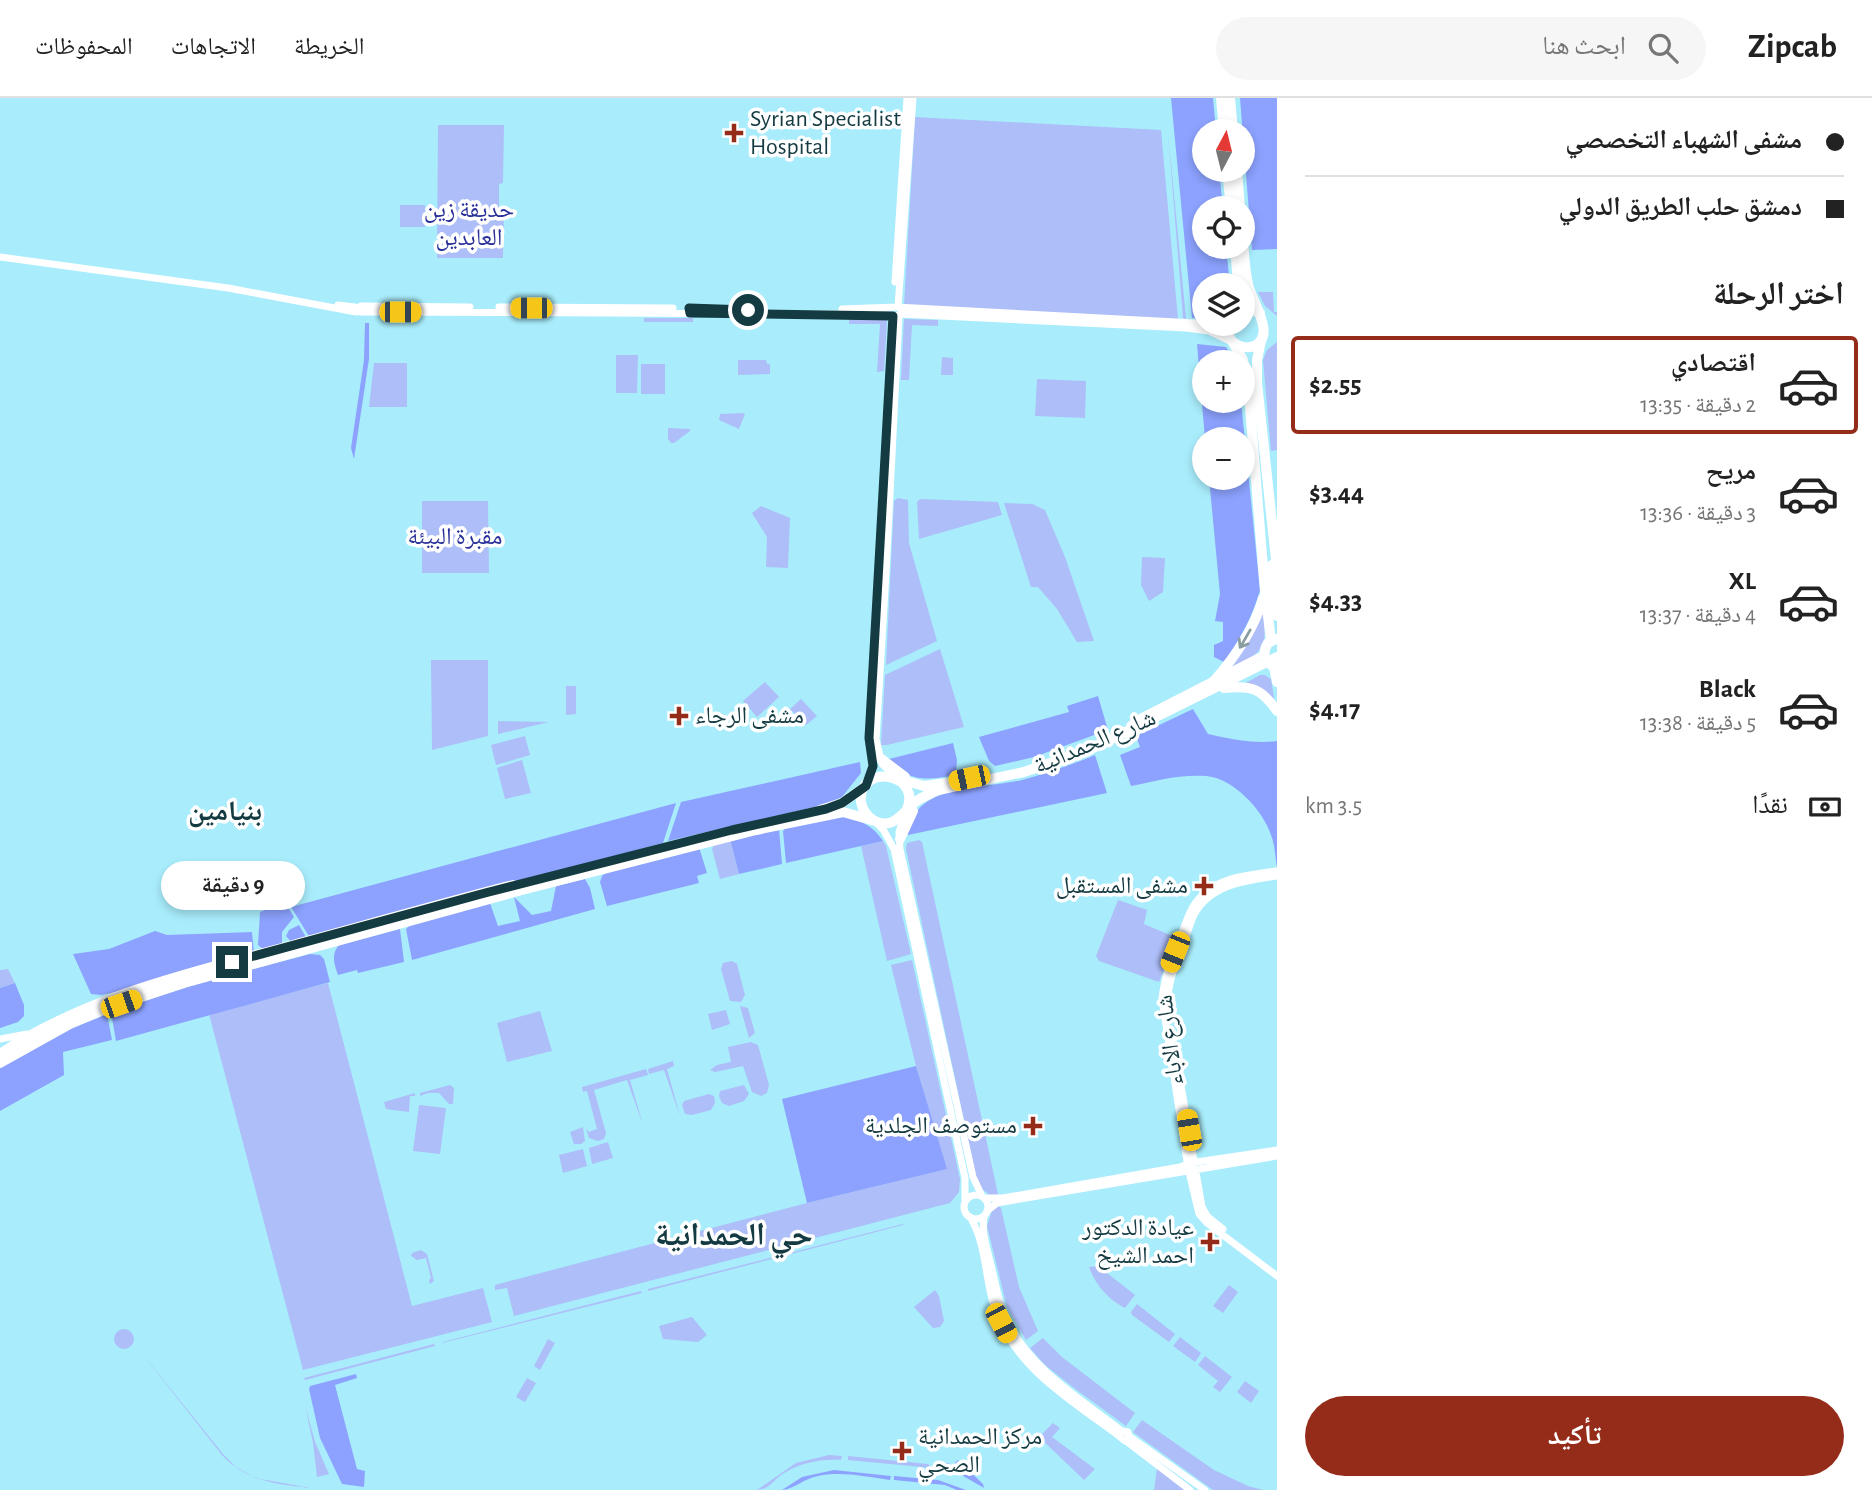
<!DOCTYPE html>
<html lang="ar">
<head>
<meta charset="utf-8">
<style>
  body { margin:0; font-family:"Alegreya Sans","Noto Naskh Arabic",sans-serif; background:#f6f6f6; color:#222; direction:rtl; height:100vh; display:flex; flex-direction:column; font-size:26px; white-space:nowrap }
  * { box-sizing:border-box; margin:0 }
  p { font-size:23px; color:#767676 }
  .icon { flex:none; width:38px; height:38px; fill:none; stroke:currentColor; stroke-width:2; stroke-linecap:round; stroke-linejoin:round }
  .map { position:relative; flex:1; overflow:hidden; direction:ltr }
  .panel { display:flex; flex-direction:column; background:#fff; width:595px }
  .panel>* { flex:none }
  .hud { display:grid; align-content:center; height:154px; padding:0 28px; background:#fff }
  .needle { width:46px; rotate:7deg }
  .tools { position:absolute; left:1192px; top:21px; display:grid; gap:14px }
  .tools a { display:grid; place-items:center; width:63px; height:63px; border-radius:50%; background:#fff; box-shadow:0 4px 10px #0003; font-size:35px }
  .end { position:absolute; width:32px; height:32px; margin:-16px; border:9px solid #153b42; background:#fff; box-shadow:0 0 0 4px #fff }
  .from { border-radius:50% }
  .bubble { position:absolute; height:49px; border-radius:24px; background:#fff; box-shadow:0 4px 10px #0003; font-size:23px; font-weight:700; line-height:49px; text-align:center; direction:rtl }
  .car { position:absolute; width:21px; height:42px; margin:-21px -10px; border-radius:9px; box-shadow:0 0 5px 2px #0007; background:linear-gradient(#f5c518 24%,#345 0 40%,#f5c518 0 76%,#345 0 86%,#f5c518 0) }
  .hud b { display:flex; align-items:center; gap:24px; height:66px; font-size:26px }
  .hud b+b { border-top:2px solid #e0e0e0 }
  .hud i { width:18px; height:18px; background:#222 }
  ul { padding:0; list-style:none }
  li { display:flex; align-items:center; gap:21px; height:98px; margin:0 14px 10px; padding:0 14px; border:4px solid transparent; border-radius:7px }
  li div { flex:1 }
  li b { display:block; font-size:26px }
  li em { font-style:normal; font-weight:700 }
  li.on { border-color:#952c19 }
  li>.icon { width:63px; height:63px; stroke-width:1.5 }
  h2 { padding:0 28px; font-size:32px; line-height:84px }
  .pay { display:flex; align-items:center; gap:18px; height:77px; padding:0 28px; font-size:26px }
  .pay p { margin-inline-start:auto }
  .button { display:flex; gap:14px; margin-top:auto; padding:14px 28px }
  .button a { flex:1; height:80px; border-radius:42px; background:#952c19; color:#fff; font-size:28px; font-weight:700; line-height:80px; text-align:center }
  header { display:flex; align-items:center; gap:42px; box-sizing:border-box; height:98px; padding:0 35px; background:#fff; border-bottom:2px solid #e0e0e0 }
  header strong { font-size:33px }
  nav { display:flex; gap:38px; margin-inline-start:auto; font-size:24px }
  .search { width:490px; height:63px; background:#f6f6f6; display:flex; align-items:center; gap:18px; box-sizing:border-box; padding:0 24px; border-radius:38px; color:#767676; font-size:26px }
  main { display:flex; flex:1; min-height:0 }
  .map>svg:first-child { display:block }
  .green { fill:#adbef8 }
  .forest { fill:#8ca2fe }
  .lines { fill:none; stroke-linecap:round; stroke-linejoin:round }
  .major { stroke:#fff; stroke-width:7 }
  .highway { stroke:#fff; stroke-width:10 }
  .oneway { stroke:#8a9da0 }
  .route { stroke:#153b42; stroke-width:9 }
  .poi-dot { fill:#952c19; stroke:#fff; stroke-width:2.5 }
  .labels { text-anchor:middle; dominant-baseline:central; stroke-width:7; stroke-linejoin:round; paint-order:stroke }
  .poi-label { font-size:24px; fill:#153b42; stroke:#fff; text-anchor:start }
  .park-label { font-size:24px; fill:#2a329a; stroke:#fff }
  .street-label { font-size:24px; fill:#153b42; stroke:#fff }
  .quarter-label { font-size:28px; font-weight:bold; fill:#153b42; stroke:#fff }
  .district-label { font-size:32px; font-weight:bold; fill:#153b42; stroke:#fff }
</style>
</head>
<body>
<header>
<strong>Zipcab</strong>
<div class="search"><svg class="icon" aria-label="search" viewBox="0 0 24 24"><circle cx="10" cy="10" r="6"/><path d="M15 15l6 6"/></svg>ابحث هنا</div>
<nav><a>الخريطة</a><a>الاتجاهات</a><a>المحفوظات</a></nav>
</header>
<main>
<section class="panel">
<div class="hud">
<b><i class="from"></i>مشفى الشهباء التخصصي</b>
<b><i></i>دمشق حلب الطريق الدولي</b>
</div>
<h2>اختر الرحلة</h2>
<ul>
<li class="on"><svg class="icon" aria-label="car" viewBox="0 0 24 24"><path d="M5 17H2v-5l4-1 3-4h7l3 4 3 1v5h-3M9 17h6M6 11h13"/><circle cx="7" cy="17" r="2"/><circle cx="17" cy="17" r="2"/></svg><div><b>اقتصادي</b><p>2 دقيقة · 13:35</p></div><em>$2.55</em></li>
<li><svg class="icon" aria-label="car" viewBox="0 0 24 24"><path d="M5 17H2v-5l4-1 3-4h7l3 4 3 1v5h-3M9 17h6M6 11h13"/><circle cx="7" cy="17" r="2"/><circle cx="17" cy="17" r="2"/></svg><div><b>مريح</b><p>3 دقيقة · 13:36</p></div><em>$3.44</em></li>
<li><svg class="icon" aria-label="car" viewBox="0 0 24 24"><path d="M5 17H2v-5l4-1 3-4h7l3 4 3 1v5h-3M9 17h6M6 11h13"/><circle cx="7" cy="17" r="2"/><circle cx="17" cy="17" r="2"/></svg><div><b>XL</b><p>4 دقيقة · 13:37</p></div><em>$4.33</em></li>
<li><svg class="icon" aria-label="car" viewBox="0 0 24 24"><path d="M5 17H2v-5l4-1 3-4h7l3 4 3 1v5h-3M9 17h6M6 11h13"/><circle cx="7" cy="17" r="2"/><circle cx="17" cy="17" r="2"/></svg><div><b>Black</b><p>5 دقيقة · 13:38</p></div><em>$4.17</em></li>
</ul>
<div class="pay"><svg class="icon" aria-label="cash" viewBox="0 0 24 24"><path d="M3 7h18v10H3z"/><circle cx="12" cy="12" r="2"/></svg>نقدًا<p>3.5 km</p></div>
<div class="button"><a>تأكيد</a></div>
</section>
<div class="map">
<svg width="1277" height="1392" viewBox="0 0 1277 1392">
  <rect width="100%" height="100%" fill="#a9edfc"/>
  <path class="green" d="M 915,19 L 1161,32 L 1178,221 L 904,208 Z
    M 438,27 L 504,27 L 503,85 L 499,86 L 499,111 L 504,112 L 503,160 L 437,160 Z
    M 1168,34 L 1186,220 L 1185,222 L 1183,220 Z
    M 400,107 L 425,107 L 425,129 L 400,129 Z
    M 1258,194 L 1273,194 L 1274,214 L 1277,214 L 1277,218 L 1265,208 Z
    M 644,220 L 693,220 L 693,224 L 644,224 Z
    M 849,220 L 887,222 L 884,273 L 877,274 L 880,226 L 849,226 Z
    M 904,221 L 938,222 L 938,228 L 912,227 L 909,282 L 901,282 Z
    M 1277,244 L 1277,352 L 1271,353 L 1263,262 L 1267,252 Z
    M 616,257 L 638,257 L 637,295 L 616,295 Z
    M 942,259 L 953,260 L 953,277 L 941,277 Z
    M 738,262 L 766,262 L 767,266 L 770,266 L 770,276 L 738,277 Z
    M 374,265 L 407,265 L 407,309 L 369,309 Z
    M 641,266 L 665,266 L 665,296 L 641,296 Z
    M 1037,281 L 1086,283 L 1085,320 L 1035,318 Z
    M 720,316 L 743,315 L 745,316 L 739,331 L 719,322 Z
    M 668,330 L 690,331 L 690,333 L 674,345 L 671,345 L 668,341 Z
    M 898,400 L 908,402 L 909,445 L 937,543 L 886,567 L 894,403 Z
    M 920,401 L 998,404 L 1002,417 L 919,441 L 917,404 Z
    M 422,403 L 488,403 L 489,475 L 422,475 Z
    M 1004,405 L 1032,406 L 1045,412 L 1065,459 L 1094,543 L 1077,544 L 1057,511 L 1038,489 L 1031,489 Z
    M 761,408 L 790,420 L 788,470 L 766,469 L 767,439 L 752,415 Z
    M 1142,459 L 1165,460 L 1163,494 L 1149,503 L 1141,487 Z
    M 1263,511 C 1267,551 1266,552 1230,571 Z
    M 940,551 L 964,629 L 887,647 L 881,647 L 885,577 Z
    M 431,562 L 488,562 L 488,638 L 432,652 Z
    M 1260,577 L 1265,577 L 1271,581 L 1275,606 L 1240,588 Z
    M 765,584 L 779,599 L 757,619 L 743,603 Z
    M 566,588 L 576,588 L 576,616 L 566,617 Z
    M 801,601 L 817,618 L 806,627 L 790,611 Z
    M 498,623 L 549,624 L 498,636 Z
    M 525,638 L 530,657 L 496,667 L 491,647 Z
    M 522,662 L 531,695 L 505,701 L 497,670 Z
    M 730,741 L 739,776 L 720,781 L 712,751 L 715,745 Z
    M 919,742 L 922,744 L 998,1096 L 995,1098 L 991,1098 L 978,1088 L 906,751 L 907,745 Z
    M 883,743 L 886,748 L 911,856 L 887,863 L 861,748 Z
    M 1118,802 L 1147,812 L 1144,826 L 1177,840 L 1159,884 L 1099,863 L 1096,858 Z
    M 912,862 L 960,1081 L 959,1094 L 950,1105 L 514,1218 L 507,1190 L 495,1192 L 495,1187 L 807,1105 L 946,1071 L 916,968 L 891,867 Z
    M 732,863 L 737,866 L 745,897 L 741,904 L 730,903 L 721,871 L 723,865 Z
    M 8,871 L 15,885 L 0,890 L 0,872 Z
    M 328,885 L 412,1208 L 483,1190 L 492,1224 L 303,1272 L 209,916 Z
    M 740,908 L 748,910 L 755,935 L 749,940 Z
    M 726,912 L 730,926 L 712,932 L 708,916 Z
    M 540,913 L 552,953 L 507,964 L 497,925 Z
    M 751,944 L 758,947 L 769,987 L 767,995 L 761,998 L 752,994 L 743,968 L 715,974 L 710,972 L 717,967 L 731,964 L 728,949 Z
    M 673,963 L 674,968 L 667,971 L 680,1018 L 664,972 L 649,976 L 648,971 Z
    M 646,971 L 648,977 L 630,982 L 643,1027 L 627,982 L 594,992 L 606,1035 L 604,1041 L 598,1043 L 589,1040 L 586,1030 L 589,1034 L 597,1031 L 587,993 L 583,994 L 582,989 Z
    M 450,987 L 454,990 L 453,1006 L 449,1006 L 439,995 L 428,995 L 420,998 L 420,995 Z
    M 744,987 L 749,996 L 744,1003 L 729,1008 L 722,1005 L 719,998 L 720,993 Z
    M 415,995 L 415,998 L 410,998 L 409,1014 L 386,1011 L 384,1004 Z
    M 709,996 L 714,998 L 715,1005 L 711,1012 L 692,1017 L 685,1016 L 682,1007 L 684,1003 Z
    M 419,1007 L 446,1010 L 440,1056 L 413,1053 Z
    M 583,1029 L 585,1043 L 581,1046 L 574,1046 L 570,1034 Z
    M 608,1044 L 613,1060 L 592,1066 L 589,1050 Z
    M 583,1051 L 587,1068 L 563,1075 L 559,1057 Z
    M 998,1108 L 1001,1110 L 1019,1189 L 1038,1233 L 1026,1242 L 1007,1209 L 987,1128 L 992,1113 Z
    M 903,1126 L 903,1127 L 648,1193 L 648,1191 Z
    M 421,1152 L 427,1156 L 434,1183 L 430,1186 L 429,1182 L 431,1180 L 426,1160 L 417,1162 L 411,1158 L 412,1155 Z
    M 1098,1168 L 1135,1197 L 1125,1210 C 1108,1202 1095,1186 1089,1169 Z
    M 1229,1187 L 1238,1194 L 1223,1215 L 1213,1208 Z
    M 935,1192 L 939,1198 L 944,1223 L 940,1229 L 933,1230 L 914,1209 Z
    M 641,1193 L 642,1195 L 442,1245 L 443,1244 Z
    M 1137,1206 L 1175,1236 L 1169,1244 L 1132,1217 L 1131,1214 Z
    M 692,1219 L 707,1237 L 698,1244 L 663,1241 L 659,1228 Z
    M114 1241a10 10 0 1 1 20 0a10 10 0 1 1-20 0Z
    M 1180,1239 L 1201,1255 L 1195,1264 L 1173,1248 Z
    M 1043,1240 L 1062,1259 L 1135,1315 L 1126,1328 L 1074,1290 L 1045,1267 L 1030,1250 Z
    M 548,1241 L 555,1245 L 540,1272 L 534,1268 Z
    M 434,1246 L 435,1248 L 305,1282 L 304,1280 Z
    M 137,1249 L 223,1356 L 236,1369 L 255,1380 L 311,1390 C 277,1386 247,1384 222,1357 Z
    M 1205,1258 L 1232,1279 L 1220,1294 L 1213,1289 L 1218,1283 L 1198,1267 Z
    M 527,1280 L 536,1285 L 525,1304 L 516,1299 Z
    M 1245,1283 L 1259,1293 L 1251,1305 L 1237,1294 Z
    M 305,1307 L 315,1344 L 329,1376 L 317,1379 L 313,1345 Z
    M 1142,1322 L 1214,1372 L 1248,1388 L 1263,1392 L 1213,1392 L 1133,1334 Z
    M 1053,1325 L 1060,1330 L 1052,1339 L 1095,1371 L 1084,1382 L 1039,1339 Z
    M 829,1357 L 842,1358 L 841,1362 C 820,1361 799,1365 781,1377 C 773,1383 768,1392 757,1392 L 796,1365 Z
    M 848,1358 L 928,1366 L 932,1370 L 848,1362 Z
    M 1157,1370 L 1187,1392 L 1154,1392 Z"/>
  <path class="forest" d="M 1171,0 L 1213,0 L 1216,33 L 1204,33 L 1204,72 L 1219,72 L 1223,110 L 1204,110 L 1204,149 L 1226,149 L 1230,187 L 1204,187 L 1204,220 L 1192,220 Z
    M 1240,0 L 1277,0 L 1277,151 L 1252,152 Z
    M 365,225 L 369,225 L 369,261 L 354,361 L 351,350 L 364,262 Z
    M 1197,246 L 1226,249 L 1236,264 L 1204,264 L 1204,303 L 1241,303 L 1260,492 C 1253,518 1239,543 1224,564 L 1214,559 L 1214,547 L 1223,543 L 1223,524 L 1215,523 L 1220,496 L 1209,380 L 1242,380 L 1242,341 L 1205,341 Z
    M 1098,598 L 1108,632 L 1034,659 L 995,668 L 989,663 L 979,639 L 1069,614 L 1067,608 Z
    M 1193,611 L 1208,636 C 1231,641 1253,646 1277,643 L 1277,769 C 1275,758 1275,747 1271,737 C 1263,712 1233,680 1206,678 C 1180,676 1155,683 1131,688 L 1120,657 L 1140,649 L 1136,638 Z
    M 953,645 L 957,662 L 956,677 C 929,682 907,685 889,661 Z
    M 1095,657 L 1107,695 L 908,737 C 907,722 918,709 930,702 C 952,689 996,688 1022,682 C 1047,675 1071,667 1095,657 Z
    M 860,664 L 861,675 L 842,699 L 827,706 L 668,743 L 681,704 Z
    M 676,705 L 663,745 L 310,840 L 291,809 Z
    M 843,718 C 861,722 873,728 883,743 L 786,765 L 783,733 L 786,729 Z
    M 779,731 L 782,766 L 739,776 L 730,741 Z
    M 699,749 L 707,775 L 697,778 L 699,785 L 607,808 L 600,784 L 602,778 L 608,773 Z
    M 585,781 L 590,790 L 595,811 L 412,862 L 406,831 L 409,828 L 490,805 L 498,828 L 520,823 L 514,799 L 532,817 L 551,813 L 556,788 Z
    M 285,804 L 294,819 L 282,834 L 282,848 L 264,852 L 258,847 L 260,814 Z
    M 299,827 L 307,841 L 292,845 L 286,838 L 289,832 Z
    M 400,831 L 404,864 L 358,875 L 357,872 L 338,877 C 334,866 331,856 339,847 Z
    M 155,833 L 167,837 L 252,834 L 254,855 L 130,891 L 101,897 L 91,896 L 73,856 L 109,851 Z
    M 310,856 L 320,857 L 324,861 L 330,884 L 116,943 L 111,914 L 185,889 Z
    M 15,885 L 24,907 L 24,918 L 18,924 L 0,930 L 0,890 Z
    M 107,916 L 112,942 L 63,954 L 64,977 L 0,1013 L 0,970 L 72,930 Z
    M 916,968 L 947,1071 L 807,1105 L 782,1001 Z
    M 356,1276 L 357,1280 L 335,1287 L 357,1371 L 365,1373 L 364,1389 L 342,1386 L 320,1340 L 309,1291 L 310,1288 Z
    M 958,1362 L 983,1386 L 984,1390 L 958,1375 L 935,1370 L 948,1365 L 952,1368 Z
    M 834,1372 L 891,1378 L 890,1382 C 867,1379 841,1373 818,1378 C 805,1380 794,1391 782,1392 L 802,1379 Z
    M 894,1378 L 938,1382 L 966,1392 L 957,1392 L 945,1387 L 894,1382 Z"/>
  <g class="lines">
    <path class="major" d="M 0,159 L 228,190 L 356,214
      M 895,184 L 907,0
      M 338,207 L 355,209
      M 361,208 L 470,209
      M 499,209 L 673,210
      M 898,209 L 913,0
      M 842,211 L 896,209 L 1214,226
      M 360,214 L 847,216 L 892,217 L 896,219 L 900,216 L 1186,230 L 1209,233 L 1232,244
      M 1130,627 L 1139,620 L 1264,556
      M 897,680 L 882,666 L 876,641 L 886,475 L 899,218
      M 867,684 L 873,668 L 869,641 L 893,218
      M 904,718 L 899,734 L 900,751 L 973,1079 L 982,1098
      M 875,723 L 884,733 L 894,751 L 965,1080 L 965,1101
      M 1277,773 C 1247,777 1212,779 1194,807 C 1187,818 1184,831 1179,843 C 1171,862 1164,880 1162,901 L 1188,1070 L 1199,1116 L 1207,1125 L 1277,1178
      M 1168,912 C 1166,889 1174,871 1182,850 C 1186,840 1189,829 1193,819 C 1208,787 1246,782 1277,778
      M 0,941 L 27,936
      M 1173,941 L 1202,1109 L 1208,1119 L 1223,1131
      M964 1109a12 12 0 1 1 24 0a12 12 0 1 1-24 0Z
      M 984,1100 L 1003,1100 L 1180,1069 L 1190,1065 L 1277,1052
      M 987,1113 L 997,1105 L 1277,1058
      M 984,1118 C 981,1135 988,1154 992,1171 C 996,1188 999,1206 1007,1222 C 1030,1271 1081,1301 1122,1333
      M 970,1119 C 986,1144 985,1180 994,1208 C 1013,1269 1071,1302 1119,1338
      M 1129,1338 L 1125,1343 L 1119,1338 L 1122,1333 L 1128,1334 L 1129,1338 L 1205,1392
      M 1126,1343 L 1190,1392"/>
    <path class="highway" d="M 1221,0 L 1224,33
      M 1230,0 L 1233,33
      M 1227,72 L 1231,110
      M 1237,72 L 1240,110
      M 1235,149 L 1238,187
      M 1242,211 L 1250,211 L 1260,215
      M 1227,226 L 1229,238 L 1243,262 L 1248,285 L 1265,493 L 1271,543
      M 1261,243 L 1257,262 L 1257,285 L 1277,471
      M 1233,244 C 1240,249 1246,251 1254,248 C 1277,238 1252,204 1248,186 C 1244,169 1244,149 1242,132
      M 1272,467 L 1277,518
      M 1276,541 L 1268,545 C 1261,556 1265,566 1277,570
      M 1274,569 L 1277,584
      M 1214,583 C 1235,559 1254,532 1263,500
      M 1224,590 C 1251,587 1261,590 1277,613
      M 880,660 L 905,679
      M 899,681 L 924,688 L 946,685
      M 820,712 L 842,705 L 866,688
      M 904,717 C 929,675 857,663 861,704 C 862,711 867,718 873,722 C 892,733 902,716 914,705 C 921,699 930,696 938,692 L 1024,674 L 1093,650 L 1277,559
      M 900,741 L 913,713
      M 0,956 C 86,898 194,874 293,847 C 366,827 440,806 513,787
      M 0,965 L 70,926 L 108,910 L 184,885 L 518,793 L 756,732 L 843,714 L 875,723"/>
  </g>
  <defs><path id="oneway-shaft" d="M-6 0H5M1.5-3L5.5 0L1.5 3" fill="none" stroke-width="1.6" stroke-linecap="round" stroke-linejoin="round" transform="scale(1.75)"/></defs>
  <use class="oneway" href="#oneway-shaft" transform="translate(1245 541) rotate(120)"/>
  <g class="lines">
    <path class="route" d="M 232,864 L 485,795 L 732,732 L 826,711 L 842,705 L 866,688 L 873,668 L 869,640 L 893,218 L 690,215 L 689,210 L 748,212"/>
  </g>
  <g class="poi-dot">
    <path d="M730.5 24.5h7v7h7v7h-7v7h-7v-7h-7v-7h7z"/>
    <path d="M675.5 607.5h7v7h7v7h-7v7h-7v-7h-7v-7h7z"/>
    <path d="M1200.5 777.5h7v7h7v7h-7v7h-7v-7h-7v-7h7z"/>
    <path d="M1029.5 1017.5h7v7h7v7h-7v7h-7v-7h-7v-7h7z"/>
    <path d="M1206.5 1133.5h7v7h7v7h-7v7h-7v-7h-7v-7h7z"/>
    <path d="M898.5 1342.5h7v7h7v7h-7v7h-7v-7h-7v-7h7z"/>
  </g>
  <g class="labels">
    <g class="poi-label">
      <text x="750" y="21">Syrian Specialist<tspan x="750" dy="28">Hospital</tspan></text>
      <text x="695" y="618">مشفى الرجاء</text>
      <text x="1188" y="788" text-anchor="end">مشفى المستقبل</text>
      <text x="1017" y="1028" text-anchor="end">مستوصف الجلدية</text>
      <text x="1194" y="1130" text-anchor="end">عيادة الدكتور<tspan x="1194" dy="28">احمد الشيخ</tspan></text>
      <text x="918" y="1339">مركز الحمدانية<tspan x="918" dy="28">الصحي</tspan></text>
    </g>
    <g class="park-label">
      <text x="469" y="112">حديقة زين<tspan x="469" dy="28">العابدين</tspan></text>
      <text x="455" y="439">مقبرة البيئة</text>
    </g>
    <g class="street-label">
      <text transform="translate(1095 644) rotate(-23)">شارع الحمدانية</text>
      <text transform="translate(1170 942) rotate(-97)">شارع الاباء</text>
    </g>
    <g class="quarter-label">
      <text x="225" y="714">بنيامين</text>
    </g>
    <g class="district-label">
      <text x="734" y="1137">حي الحمدانية</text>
    </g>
  </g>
</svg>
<div class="tools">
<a><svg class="needle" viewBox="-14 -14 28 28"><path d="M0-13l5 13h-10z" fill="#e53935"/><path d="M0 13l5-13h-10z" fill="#767676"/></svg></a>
<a><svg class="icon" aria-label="locate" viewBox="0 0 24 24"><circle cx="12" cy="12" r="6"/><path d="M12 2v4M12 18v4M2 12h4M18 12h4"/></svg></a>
<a><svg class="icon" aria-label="layers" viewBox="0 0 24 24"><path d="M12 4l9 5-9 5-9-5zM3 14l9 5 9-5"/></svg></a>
<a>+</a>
<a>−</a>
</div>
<i class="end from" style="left:748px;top:212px"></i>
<i class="end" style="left:232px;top:864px"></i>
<div class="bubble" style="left:161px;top:763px;width:144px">9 دقيقة</div>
<i class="car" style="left:531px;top:210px;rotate:270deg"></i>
<i class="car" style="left:400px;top:214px;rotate:90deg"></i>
<i class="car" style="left:969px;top:680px;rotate:258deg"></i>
<i class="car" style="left:1175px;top:854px;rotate:202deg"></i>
<i class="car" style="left:121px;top:906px;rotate:71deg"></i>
<i class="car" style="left:1189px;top:1032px;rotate:350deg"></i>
<i class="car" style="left:1001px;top:1225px;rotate:152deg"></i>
</div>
</main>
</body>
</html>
